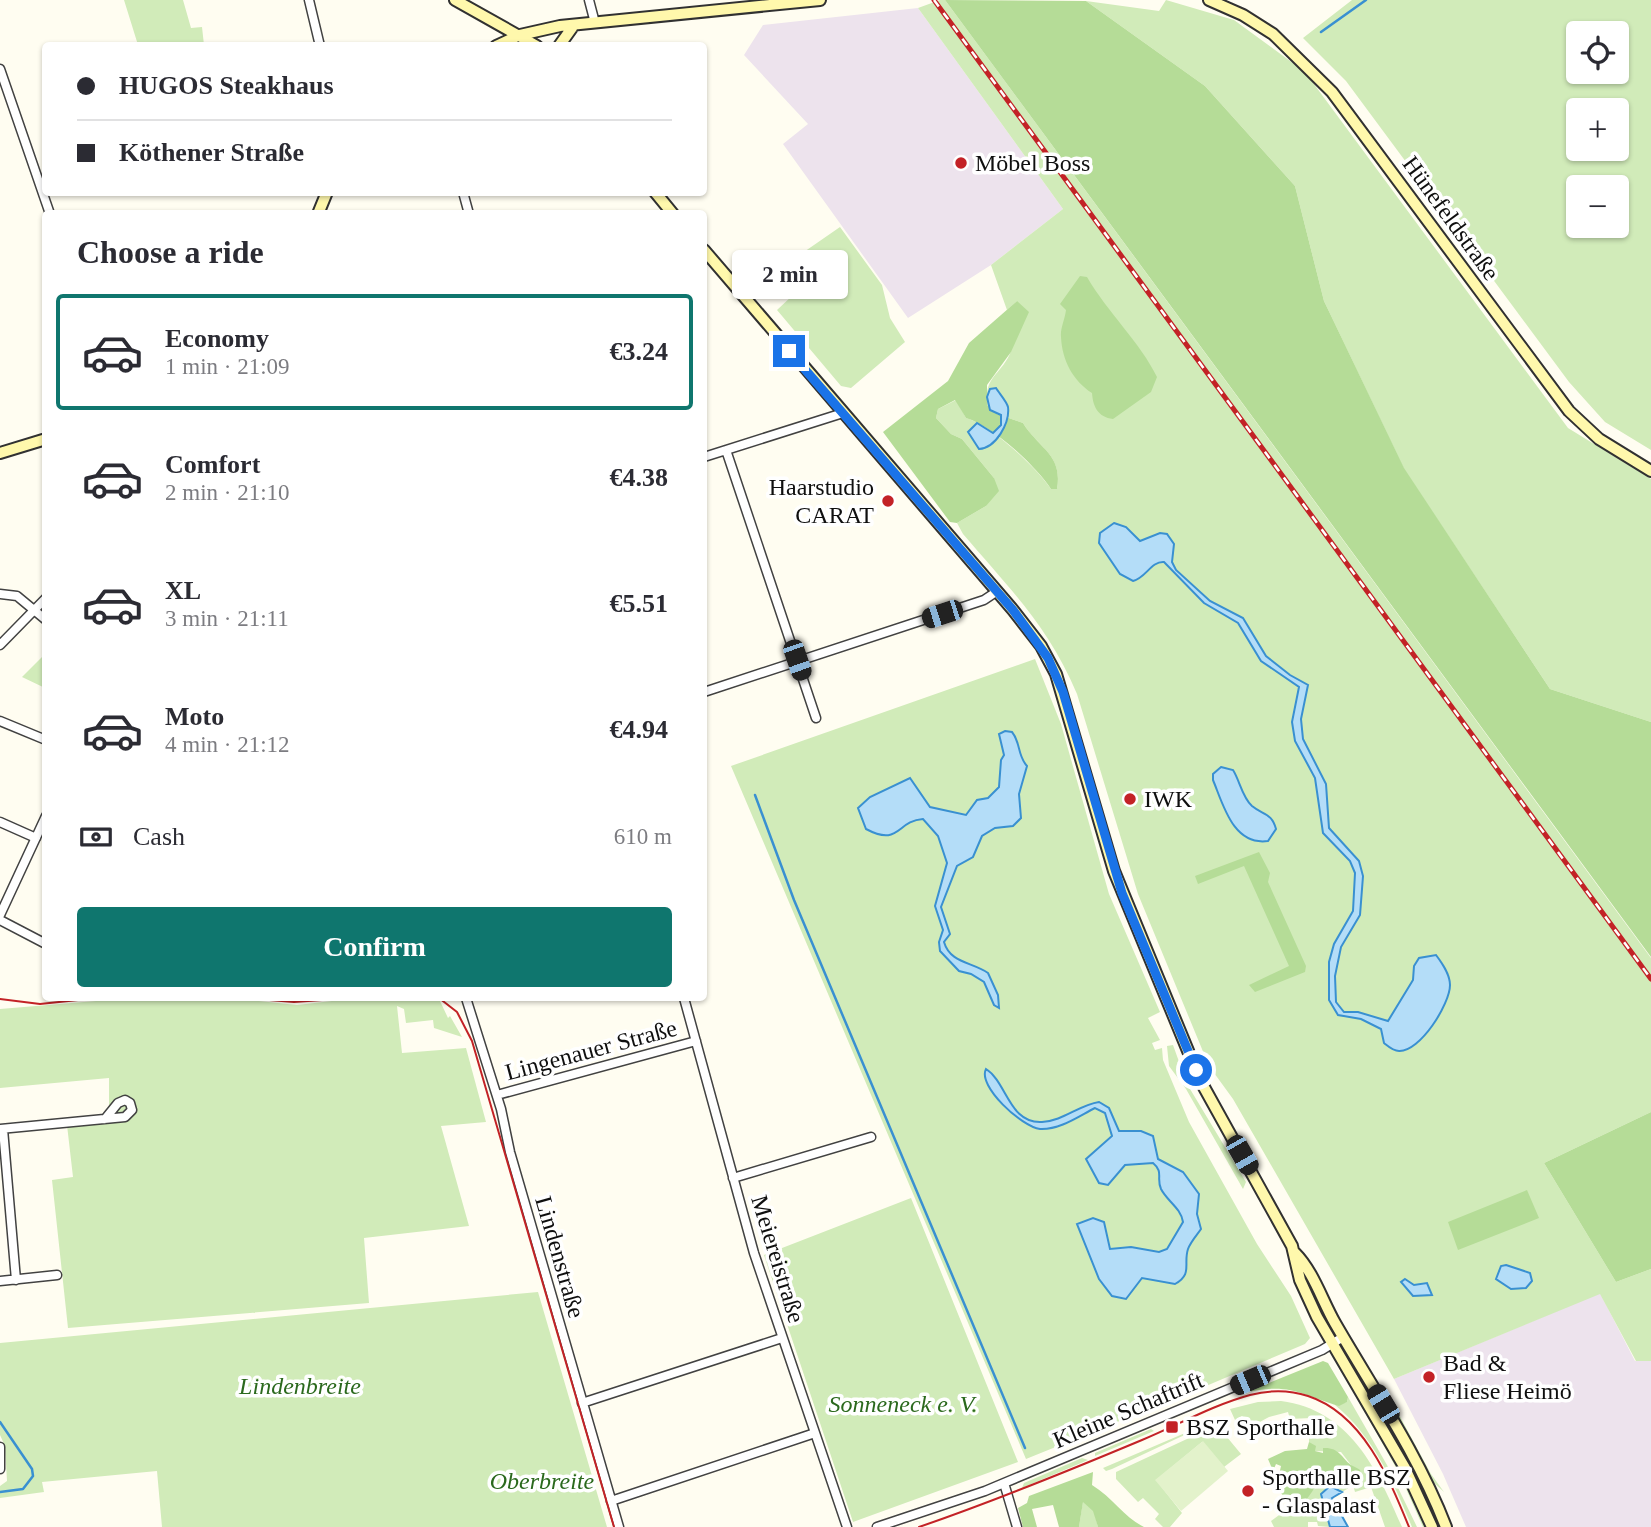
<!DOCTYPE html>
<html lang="en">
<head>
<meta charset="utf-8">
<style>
  body { margin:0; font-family:"Times New Roman",serif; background:#f2f2f3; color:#2b2b33; height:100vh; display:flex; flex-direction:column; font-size:26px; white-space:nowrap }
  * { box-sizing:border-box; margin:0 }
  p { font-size:23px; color:#7c7c81 }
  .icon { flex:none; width:38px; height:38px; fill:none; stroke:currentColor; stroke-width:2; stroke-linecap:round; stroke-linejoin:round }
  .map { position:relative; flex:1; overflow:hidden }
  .panel { position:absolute; left:42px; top:210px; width:665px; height:791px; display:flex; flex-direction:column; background:#fff; border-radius:7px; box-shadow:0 2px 5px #0004 }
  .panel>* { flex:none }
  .guide { position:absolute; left:42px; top:42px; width:665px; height:154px; border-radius:7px; box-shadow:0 2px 5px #0004; display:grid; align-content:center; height:154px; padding:0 35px; background:#fff }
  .buttons { position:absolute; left:1566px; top:21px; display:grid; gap:14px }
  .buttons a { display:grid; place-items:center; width:63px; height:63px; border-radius:7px; background:#fff; box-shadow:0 2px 5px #0004; font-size:35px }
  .end { position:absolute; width:32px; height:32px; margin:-16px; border:9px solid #1a73e8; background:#fff; box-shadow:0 0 0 4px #fff }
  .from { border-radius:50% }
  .bubble { position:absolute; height:49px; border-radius:7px; background:#fff; box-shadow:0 2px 5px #0004; font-size:23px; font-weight:700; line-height:49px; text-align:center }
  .car { position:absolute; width:21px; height:42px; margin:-21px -10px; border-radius:9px; box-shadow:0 0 5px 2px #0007; background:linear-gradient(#222 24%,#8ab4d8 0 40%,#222 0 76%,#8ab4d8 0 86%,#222 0) }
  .guide b { display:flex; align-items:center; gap:24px; height:66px; font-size:26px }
  .guide b+b { border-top:2px solid #e1e1e2 }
  .guide i { width:18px; height:18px; background:#2b2b33 }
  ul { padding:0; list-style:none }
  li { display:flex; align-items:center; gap:21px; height:116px; margin:0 14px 10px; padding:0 21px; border:4px solid transparent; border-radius:7px }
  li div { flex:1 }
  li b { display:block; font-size:26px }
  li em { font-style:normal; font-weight:700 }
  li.on { border-color:#0f766e }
  li>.icon { width:63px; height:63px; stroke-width:1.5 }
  h2 { padding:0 35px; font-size:32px; line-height:84px }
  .pay { display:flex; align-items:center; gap:18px; height:77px; padding:0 35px; font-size:26px }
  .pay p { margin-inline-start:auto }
  .button { display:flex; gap:14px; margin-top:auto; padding:14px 35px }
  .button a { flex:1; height:80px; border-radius:7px; background:#0f766e; color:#fff; font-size:28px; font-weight:700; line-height:80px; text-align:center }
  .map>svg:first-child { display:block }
  .industrial { fill:#ede3ed }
  .green { fill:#d1ebb9; fill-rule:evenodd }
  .forest { fill:#b5dc97 }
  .pitch { fill:#e3f2cb }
  .water { fill:#b4ddf8; stroke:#3990d1; stroke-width:2 }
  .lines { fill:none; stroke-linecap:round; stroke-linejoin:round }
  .stream { stroke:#3990d1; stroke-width:2.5 }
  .street-casing { stroke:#424242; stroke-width:11 }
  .secondary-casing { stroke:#313131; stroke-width:14 }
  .street { stroke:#fff; stroke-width:8 }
  .secondary { stroke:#fff8ac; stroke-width:10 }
  .tram { stroke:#c32226; stroke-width:2 }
  .rail-casing { stroke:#c32226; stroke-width:5 }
  .rail { stroke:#fff; stroke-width:2.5; stroke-dasharray:8; stroke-linecap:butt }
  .route { stroke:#1a73e8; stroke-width:9 }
  .poi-dot { fill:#c32226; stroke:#fff; stroke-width:2.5 }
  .labels { text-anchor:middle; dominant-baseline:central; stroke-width:7; stroke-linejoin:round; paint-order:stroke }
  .poi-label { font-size:24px; fill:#0f0f0f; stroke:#fff; text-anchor:start }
  .street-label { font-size:24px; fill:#0f0f0f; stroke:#fff }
  .park-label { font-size:24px; font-style:italic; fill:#2b691d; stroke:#fff }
</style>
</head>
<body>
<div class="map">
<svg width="1651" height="1527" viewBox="0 0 1651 1527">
  <rect width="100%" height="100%" fill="#fffdf1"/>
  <path class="industrial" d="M 918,8 L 1063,209 L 991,265 L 908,318 L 783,144 L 808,124 L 744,55 L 763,25 Z
    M 1600,1293 L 1635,1361 L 1651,1361 L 1651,1527 L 1466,1527 L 1443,1474 L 1394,1379 Z"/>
  <path class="green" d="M 124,0 L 183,0 L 191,28 L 202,27 L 204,45 L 138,45 Z
    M 940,0 L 945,0 L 1651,958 L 1651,1112 L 1544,1163 L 1616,1282 L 1651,1269 L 1651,1361 L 1636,1361 L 1600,1294 L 1394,1379 L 1233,1099 L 1209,1066 L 1138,894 L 1077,694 C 1048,626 1010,589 963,534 L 957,523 L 986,506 L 994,478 L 962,439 L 951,434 L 936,418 L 938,409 L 956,400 L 966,418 C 991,425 1037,468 1051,489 L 1057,489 C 1063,454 1038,448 1023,423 L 997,414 L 987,405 C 984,375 1002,375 1011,351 C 1016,337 1015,316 1017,301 L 1007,310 L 991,265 L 1063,209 L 918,8 Z
    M 1166,0 L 1234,20 L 1305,72 L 1568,428 L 1651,479 L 1651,722 L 1550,689 L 1404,469 L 1324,301 L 1295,186 L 1205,86 L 1086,1 L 1159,11 Z
    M 1352,0 L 1651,0 L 1651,450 L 1605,422 L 1569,382 L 1346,81 L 1303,38 ZM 1578,33 L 1617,33 L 1617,72 L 1578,72 ZM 1617,110 L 1617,149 L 1578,149 L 1578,110 ZM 1578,187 L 1617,187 L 1617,226 L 1578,226 Z
    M 840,227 L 882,285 L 890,318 L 905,342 L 851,388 L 841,386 L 777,310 L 793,295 L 775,272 Z
    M 45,654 L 45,688 L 22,677 Z
    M 1035,659 L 1061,724 L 1109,894 L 1160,1012 L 1148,1018 L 1160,1040 L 1152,1043 L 1155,1050 L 1162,1048 L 1163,1060 L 1189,1122 L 1257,1244 L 1291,1296 L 1310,1338 L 1305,1344 L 1199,1389 L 1183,1383 L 1174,1386 L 1169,1401 L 1026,1459 L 731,766 Z
    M 132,998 L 231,998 L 297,1005 L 358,998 L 435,998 L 440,1001 L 448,1018 L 450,1016 L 462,1037 L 434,1028 L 433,1020 L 406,1023 L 404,1009 L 397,1006 L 402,1053 L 466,1048 L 486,1122 L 441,1126 L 469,1226 L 364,1238 L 369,1303 L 68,1328 L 52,1180 L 73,1177 L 67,1125 L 109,1123 L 109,1078 L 0,1088 L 0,1009 Z
    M 1173,1045 L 1187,1084 L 1246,1182 L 1243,1189 L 1186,1089 L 1169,1066 L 1167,1046 Z
    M 911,1198 L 1018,1462 L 853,1522 L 764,1255 Z
    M 538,1292 L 607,1527 L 162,1527 L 157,1471 L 42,1482 L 44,1492 L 0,1498 L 0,1486 L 7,1481 L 5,1446 L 0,1435 L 0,1343 Z
    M 1339,1366 L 1401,1472 L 1426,1527 L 1423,1527 L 1399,1473 Z
    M 1348,1397 L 1387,1465 L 1417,1527 L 1412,1527 C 1394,1483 1373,1436 1335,1405 L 1347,1402 Z
    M 1281,1401 C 1350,1410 1377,1469 1402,1527 L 1385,1527 L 1371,1487 L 1355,1492 L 1353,1485 L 1361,1478 L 1341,1452 L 1315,1451 L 1309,1442 L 1309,1438 L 1316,1438 L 1317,1423 L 1310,1422 L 1311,1418 L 1290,1419 L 1288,1412 L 1269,1417 L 1243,1431 L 1241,1422 L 1245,1419 L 1242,1416 L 1235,1420 L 1230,1409 L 1258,1402 Z
    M 1397,1411 L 1431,1474 L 1444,1492 L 1432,1481 L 1394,1413 Z
    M 1382,1412 L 1409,1459 L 1438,1521 L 1379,1414 Z
    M 1225,1416 L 1112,1469 L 1106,1471 L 1103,1468 Z
    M 1217,1425 L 1241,1454 L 1224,1467 L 1202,1442 L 1156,1480 L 1182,1513 L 1170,1527 L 1163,1527 L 1155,1519 L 1159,1514 L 1143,1498 L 1138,1502 L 1116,1479 L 1116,1472 Z
    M 1151,1429 L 1154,1431 L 1095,1456 L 1095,1453 Z
    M 1082,1458 L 1088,1460 L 1022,1488 L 1024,1483 Z
    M 1335,1474 L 1347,1489 L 1342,1492 L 1339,1489 L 1323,1505 L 1330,1527 L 1318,1526 L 1317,1522 L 1308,1522 L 1308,1527 L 1274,1527 L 1271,1521 Z
    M 1083,1501 L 1094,1511 L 1098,1527 L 1079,1527 Z"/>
  <path class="forest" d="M 945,0 L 1086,1 L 1205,86 L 1295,186 L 1324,301 L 1404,468 L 1550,689 L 1651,722 L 1651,957 Z
    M 1080,276 L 1087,277 C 1108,313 1140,342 1157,377 L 1151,392 L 1113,419 C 1098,417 1093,407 1092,393 C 1073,381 1062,360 1061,337 C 1060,329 1065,319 1066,310 L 1060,304 Z
    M 1017,301 L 1029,312 L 1011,352 L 987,385 L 987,405 L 997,414 L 1023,423 C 1039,449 1063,454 1057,489 L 1051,489 C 1036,466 993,426 966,418 L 955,400 L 938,409 L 936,418 L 951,434 L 962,439 L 994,478 L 999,491 L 986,506 L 957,523 L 950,522 L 883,432 L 948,381 L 969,343 Z
    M 1259,852 L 1270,873 L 1268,882 L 1306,966 L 1305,972 L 1255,992 L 1249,985 L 1289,966 L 1244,866 L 1198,884 L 1195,876 Z
    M 1651,1112 L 1651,1269 L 1616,1282 L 1544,1163 Z
    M 1527,1190 L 1539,1218 L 1458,1250 L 1448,1222 Z
    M 1323,1361 L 1328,1363 L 1348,1397 L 1347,1402 L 1339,1406 C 1300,1394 1289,1382 1244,1393 Z
    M 1309,1442 L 1316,1446 L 1315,1451 L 1323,1453 L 1323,1448 C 1339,1447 1341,1457 1351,1465 C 1354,1467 1358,1468 1360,1470 L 1361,1478 L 1347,1489 L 1340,1478 L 1333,1475 L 1330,1480 L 1314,1489 L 1304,1503 L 1290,1505 L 1281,1493 L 1282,1484 L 1278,1479 L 1281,1466 L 1276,1464 L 1273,1471 L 1268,1459 L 1285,1451 L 1307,1449 Z
    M 1093,1472 L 1092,1485 C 1113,1498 1125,1518 1144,1527 L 1098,1527 L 1093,1511 L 1083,1502 L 1079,1527 L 1059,1527 L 1053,1505 L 1032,1509 L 1037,1527 L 1023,1527 L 1018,1508 L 1027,1503 L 1029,1496 Z"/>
  <path class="pitch" d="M 1203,1441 L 1228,1471 L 1181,1511 L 1155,1480 Z"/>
  <path class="water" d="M 996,388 C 999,393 1007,402 1008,407 C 1010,423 996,448 979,449 L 968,432 L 977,423 L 993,433 L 1001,425 L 1001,415 L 990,410 L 987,397 L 990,389 Z
    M 1114,523 L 1126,527 L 1140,541 L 1160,533 L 1167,534 L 1174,544 L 1172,562 L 1176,570 L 1210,601 L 1243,618 L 1266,656 L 1290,675 L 1308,685 L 1301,719 L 1303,739 L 1326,784 L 1329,828 L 1359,861 L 1363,876 L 1360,915 L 1341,947 L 1335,976 L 1336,1002 L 1344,1012 L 1358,1012 L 1388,1021 L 1413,980 L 1414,966 L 1419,958 L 1436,955 C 1442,963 1450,974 1450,985 C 1450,1004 1420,1052 1399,1051 C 1393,1051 1389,1047 1384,1043 L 1381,1029 L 1361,1019 L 1338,1015 L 1329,1000 L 1329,962 L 1334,944 L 1353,911 L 1355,873 L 1350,861 L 1323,833 L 1315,778 L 1295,741 L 1292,722 L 1299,687 L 1261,661 L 1238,623 L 1204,603 L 1164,562 C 1151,561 1146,578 1133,581 L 1120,574 L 1099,543 L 1100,533 Z
    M 1005,731 L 1012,732 C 1021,743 1017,755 1027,766 L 1019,794 L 1021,818 L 1013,826 L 995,828 L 982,836 L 973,857 L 957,866 L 941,907 L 950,934 L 944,942 C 950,963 972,962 988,973 L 998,995 L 999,1008 L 994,1005 L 984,982 L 971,974 L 959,971 L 940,951 L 939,942 L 943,930 L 935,906 L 947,863 L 938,836 L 923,819 C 896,821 900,847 866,829 L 858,808 L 870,797 L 910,778 L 930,807 L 966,815 L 977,800 L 988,798 L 999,787 L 1001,760 L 1004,755 L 999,734 Z
    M 1221,767 L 1233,770 C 1240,781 1242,797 1252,806 C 1263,815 1272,813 1276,829 L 1268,841 C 1233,846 1223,804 1213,780 L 1213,774 Z
    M 986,1069 C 1007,1082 1009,1124 1042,1122 C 1063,1121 1079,1105 1099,1102 L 1109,1108 L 1119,1131 L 1141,1131 L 1153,1136 L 1158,1159 L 1183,1172 L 1199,1194 L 1197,1214 L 1201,1229 C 1197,1235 1191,1241 1188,1249 C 1183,1264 1193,1274 1175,1284 L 1142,1278 L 1126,1299 L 1112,1296 L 1099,1279 L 1077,1224 L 1093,1218 L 1104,1222 L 1110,1249 L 1131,1247 L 1159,1252 L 1167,1249 L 1183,1222 C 1181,1208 1167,1201 1161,1189 C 1156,1178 1164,1172 1153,1163 L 1125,1165 L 1108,1185 L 1099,1183 L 1086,1159 L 1112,1136 L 1105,1113 L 1095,1108 C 1079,1116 1060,1130 1040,1129 C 1022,1127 977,1086 986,1069 Z
    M 1506,1265 L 1530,1273 L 1532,1281 L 1526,1288 L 1511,1289 L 1496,1279 L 1501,1266 Z
    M 1405,1279 L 1414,1285 L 1427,1283 L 1432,1295 L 1413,1296 L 1401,1282 Z
    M 1330,1486 L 1342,1492 L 1332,1498 L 1348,1527 L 1330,1527 L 1321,1494 Z"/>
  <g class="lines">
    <path class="stream" d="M 1321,32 L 1366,0
      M 755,795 L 794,900 L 1025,1448
      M 0,1422 L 32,1469 L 33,1476 L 23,1489 L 0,1492"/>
    <defs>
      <path id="street" d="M 309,0 L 320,46
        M 589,0 L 595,23
        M 0,69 L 50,214
        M 463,192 L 469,214
        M 726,450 L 816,718
        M 704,457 L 843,413
        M 0,594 L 17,596 L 46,620
        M 0,645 L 46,598
        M 704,692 L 984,600 L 996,592
        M 0,721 L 46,740
        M 0,822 L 36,838
        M 0,915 L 46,816
        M 0,920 L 46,944
        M 466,998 L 501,1109 L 510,1152 L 619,1527
        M 684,998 L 754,1253 L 847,1527
        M 497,1095 L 696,1041
        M 0,1129 L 125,1117 L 132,1110 L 130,1103 L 125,1100 L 118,1103 L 105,1119
        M 3,1129 L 16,1280
        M 733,1178 L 871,1137
        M 0,1281 L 57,1275
        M 582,1403 L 782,1338
        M 0,1447 L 0,1469
        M 1004,1483 L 1017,1527
        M 611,1501 L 815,1433
        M 877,1527 L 985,1491 L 1322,1350 L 1343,1337"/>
      <path id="secondary" d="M 455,0 L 537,46
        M 1209,0 L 1243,15 L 1273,34 L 1332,92 L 1569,411 L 1599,439 L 1651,471
        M 496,46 L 520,35 L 560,26 L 820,0
        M 559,46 L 574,25
        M 655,192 L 673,214
        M 318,214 L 327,192
        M 704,250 L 1013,610 L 1041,646 L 1056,674 L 1114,871 L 1200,1080 L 1292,1246 L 1300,1280 L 1317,1317 L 1405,1468 L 1432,1527
        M 0,453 L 46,439
        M 1295,1253 C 1313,1271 1322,1300 1335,1323 C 1373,1389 1418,1454 1446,1527"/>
    </defs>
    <use href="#street" class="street-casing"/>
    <use href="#secondary" class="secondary-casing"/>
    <use href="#street" class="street"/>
    <use href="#secondary" class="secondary"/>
    <path class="tram" d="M 244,998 L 294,1002 L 350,998
      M 439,998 L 457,1012 L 472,1041 L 614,1527
      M 0,999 L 40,1004 L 97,998
      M 919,1527 C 995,1501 1068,1471 1142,1440 C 1178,1425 1213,1405 1250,1395 C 1269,1390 1290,1390 1308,1396 C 1363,1414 1389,1478 1409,1527"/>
    <defs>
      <path id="rail" d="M 934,0 L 1651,979"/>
    </defs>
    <use href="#rail" class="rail-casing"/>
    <use href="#rail" class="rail"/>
  </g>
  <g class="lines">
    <path class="route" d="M 789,351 L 1013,610 L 1048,658 L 1063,692 L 1122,893 L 1196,1070"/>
  </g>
  <g class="poi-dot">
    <circle cx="961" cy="163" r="7"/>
    <circle cx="888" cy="501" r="7"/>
    <circle cx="1130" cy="799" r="7"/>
    <circle cx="1429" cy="1377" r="7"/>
    <rect x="1165" y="1420" width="14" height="14" rx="3.5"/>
    <circle cx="1248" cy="1491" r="7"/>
  </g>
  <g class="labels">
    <g class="poi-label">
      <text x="975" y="163">Möbel Boss</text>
      <text x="874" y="487" text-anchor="end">Haarstudio<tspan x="874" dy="28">CARAT</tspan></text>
      <text x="1144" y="799">IWK</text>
      <text x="1443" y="1363">Bad &amp;<tspan x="1443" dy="28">Fliese Heimö</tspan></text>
      <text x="1186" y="1427">BSZ Sporthalle</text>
      <text x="1262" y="1477">Sporthalle BSZ<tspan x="1262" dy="28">- Glaspalast</tspan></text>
    </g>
    <g class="street-label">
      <text transform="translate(1451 218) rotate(54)">Hünefeldstraße</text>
      <text transform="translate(591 1050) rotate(-15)">Lingenauer Straße</text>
      <text transform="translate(560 1257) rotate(74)">Lindenstraße</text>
      <text transform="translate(778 1259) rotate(73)">Meiereistraße</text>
      <text transform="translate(1128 1410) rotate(-23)">Kleine Schaftrift</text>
    </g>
    <g class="park-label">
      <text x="300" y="1386">Lindenbreite</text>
      <text x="903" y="1404">Sonneneck e. V.</text>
      <text x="542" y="1481">Oberbreite</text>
    </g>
  </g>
</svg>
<div class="buttons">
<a><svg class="icon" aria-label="locate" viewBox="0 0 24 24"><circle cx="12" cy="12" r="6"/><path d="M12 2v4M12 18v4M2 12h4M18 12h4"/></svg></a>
<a>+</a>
<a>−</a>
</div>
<i class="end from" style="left:1196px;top:1070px"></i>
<i class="end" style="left:789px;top:351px"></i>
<div class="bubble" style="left:732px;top:250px;width:116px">2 min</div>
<i class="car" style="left:942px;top:614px;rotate:252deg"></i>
<i class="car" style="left:797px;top:660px;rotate:161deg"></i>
<i class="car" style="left:1242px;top:1155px;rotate:150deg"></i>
<i class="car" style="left:1250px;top:1380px;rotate:247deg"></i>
<i class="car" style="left:1383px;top:1404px;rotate:329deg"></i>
<div class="guide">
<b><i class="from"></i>HUGOS Steakhaus</b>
<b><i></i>Köthener Straße</b>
</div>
<section class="panel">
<h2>Choose a ride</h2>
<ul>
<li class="on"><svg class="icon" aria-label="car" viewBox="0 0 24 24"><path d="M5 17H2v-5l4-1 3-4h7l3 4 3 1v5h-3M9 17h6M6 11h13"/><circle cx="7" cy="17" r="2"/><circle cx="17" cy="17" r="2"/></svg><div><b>Economy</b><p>1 min · 21:09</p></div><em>€3.24</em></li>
<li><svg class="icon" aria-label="car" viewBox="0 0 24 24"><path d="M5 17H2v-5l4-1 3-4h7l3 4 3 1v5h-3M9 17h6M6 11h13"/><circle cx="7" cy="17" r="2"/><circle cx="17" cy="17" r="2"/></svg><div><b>Comfort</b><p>2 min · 21:10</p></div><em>€4.38</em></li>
<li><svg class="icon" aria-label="car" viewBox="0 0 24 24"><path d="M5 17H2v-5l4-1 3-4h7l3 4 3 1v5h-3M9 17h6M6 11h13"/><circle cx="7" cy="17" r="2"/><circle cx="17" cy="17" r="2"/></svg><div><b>XL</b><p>3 min · 21:11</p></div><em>€5.51</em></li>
<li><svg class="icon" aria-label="car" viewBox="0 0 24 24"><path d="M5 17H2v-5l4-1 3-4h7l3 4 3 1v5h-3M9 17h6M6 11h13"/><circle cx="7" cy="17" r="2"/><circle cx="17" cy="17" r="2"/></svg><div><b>Moto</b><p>4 min · 21:12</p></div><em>€4.94</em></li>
</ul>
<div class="pay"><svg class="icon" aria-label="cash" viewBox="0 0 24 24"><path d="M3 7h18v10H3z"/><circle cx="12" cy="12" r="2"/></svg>Cash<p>610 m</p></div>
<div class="button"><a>Confirm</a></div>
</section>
</div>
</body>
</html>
